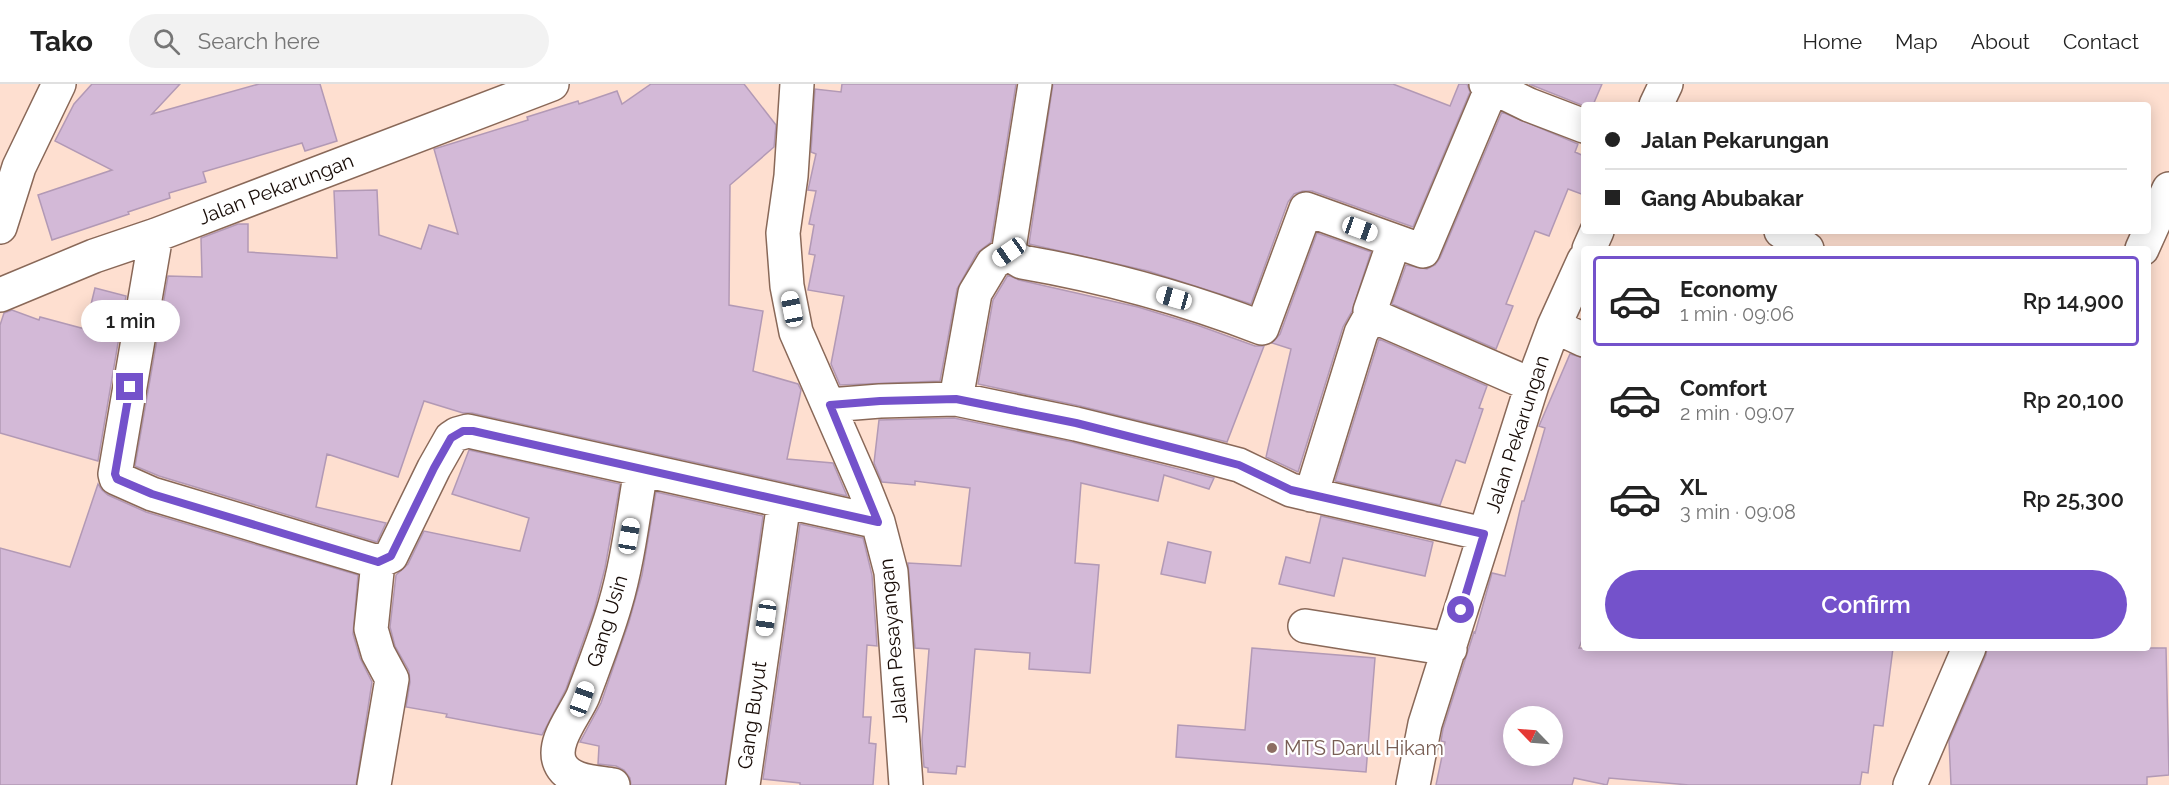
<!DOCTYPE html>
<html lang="en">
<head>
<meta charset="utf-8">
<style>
  body { margin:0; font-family:Raleway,sans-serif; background:#f2f2f2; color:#222; height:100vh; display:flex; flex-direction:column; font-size:22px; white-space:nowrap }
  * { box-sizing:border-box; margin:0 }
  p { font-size:20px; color:#767676 }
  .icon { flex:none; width:33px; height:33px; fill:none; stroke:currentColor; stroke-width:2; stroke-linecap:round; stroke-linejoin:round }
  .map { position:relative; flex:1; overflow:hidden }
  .details { position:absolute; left:1581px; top:162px; width:570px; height:405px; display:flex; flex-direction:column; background:#fff; border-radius:6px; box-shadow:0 3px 15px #0003 }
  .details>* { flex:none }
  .guide { position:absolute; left:1581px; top:18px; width:570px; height:132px; border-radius:6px; box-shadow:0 3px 15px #0003; display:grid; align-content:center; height:132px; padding:0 24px; background:#fff }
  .needle { width:39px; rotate:295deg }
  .tools { position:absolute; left:1503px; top:622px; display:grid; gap:12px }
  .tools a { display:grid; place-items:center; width:60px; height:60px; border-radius:50%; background:#fff; box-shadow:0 3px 15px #0003; font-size:30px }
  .end { position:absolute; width:27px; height:27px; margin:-14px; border:8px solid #7452cb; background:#fff; box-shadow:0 0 0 3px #fff }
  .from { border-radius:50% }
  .bubble { position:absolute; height:42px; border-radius:21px; background:#fff; box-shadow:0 3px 15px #0003; font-size:20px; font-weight:600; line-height:42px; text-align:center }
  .car { position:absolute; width:18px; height:36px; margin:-18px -9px; border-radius:8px; box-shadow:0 0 4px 2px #0007; background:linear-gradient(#fff 24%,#345 0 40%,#fff 0 76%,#345 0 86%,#fff 0) }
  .guide b { display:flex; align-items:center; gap:21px; height:57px; font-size:22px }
  .guide b+b { border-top:2px solid #e0e0e0 }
  .guide i { width:15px; height:15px; background:#222 }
  ul { padding:10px 0 0; list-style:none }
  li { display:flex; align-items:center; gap:18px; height:90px; margin:0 12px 9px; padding:0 12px; border:3px solid transparent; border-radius:6px }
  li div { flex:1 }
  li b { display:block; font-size:22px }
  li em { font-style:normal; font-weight:600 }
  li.selected { border-color:#7452cb }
  li>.icon { width:54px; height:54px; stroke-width:1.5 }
  .primary-button { display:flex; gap:12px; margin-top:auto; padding:12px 24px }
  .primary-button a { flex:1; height:69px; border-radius:36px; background:#7452cb; color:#fff; font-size:24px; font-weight:600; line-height:69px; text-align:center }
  header { display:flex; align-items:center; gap:36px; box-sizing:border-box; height:84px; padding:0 30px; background:#fff; border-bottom:2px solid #e0e0e0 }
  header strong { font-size:28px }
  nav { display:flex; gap:33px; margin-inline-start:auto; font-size:21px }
  .search { width:420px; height:54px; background:#f2f2f2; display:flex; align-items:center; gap:15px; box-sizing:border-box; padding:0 21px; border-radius:33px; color:#767676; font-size:22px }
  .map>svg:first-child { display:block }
  .building { fill:#d3b9d7; stroke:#b299b5; stroke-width:1.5; fill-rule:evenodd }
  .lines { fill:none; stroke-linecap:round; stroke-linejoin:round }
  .minor-casing { stroke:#896858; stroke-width:36 }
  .major-casing { stroke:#896858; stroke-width:36 }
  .minor { stroke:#fff; stroke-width:33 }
  .major { stroke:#fff; stroke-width:33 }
  .route { stroke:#7452cb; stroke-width:8 }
  .education-dot { fill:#8d6e63; stroke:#fff; stroke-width:2 }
  .labels { text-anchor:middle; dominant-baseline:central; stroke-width:4.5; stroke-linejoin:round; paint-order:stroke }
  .street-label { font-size:20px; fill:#160a05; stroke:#fff }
  .education-label { font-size:20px; fill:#785e54; stroke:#fff; text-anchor:start }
</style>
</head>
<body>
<header>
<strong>Tako</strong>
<div class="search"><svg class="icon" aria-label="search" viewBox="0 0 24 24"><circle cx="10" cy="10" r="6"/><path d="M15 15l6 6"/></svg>Search here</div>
<nav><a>Home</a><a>Map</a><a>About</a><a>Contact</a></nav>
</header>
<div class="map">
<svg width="2169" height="701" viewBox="0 0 2169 701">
  <rect width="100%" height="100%" fill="#fedfd0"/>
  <path class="building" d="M 92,0 L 180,0 L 152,30 L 259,0 L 320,0 L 337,57 L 305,67 L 302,59 L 203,88 L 206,98 L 169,109 L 170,114 L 128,128 L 129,130 L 52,156 L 38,111 L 112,86 L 55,57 L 74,20 Z
    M 651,0 L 744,0 L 776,41 L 774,63 L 730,101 L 729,221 L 763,227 L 753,287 L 798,300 L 801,306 L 787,375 L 833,379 L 847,412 L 472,329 L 463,329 L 424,317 L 398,393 L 327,370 L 316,423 L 386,439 L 377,458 L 159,392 L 135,382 L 168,192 L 202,193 L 201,154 L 238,140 L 248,140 L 248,168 L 337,174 L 334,107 L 377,106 L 379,151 L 421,165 L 429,141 L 458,150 L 434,65 L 528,36 L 527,33 L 578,17 L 579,20 L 617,7 L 622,20 Z
    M 842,0 L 1016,0 L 991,158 L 977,169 L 957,205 L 940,297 L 840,301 L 831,280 L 844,212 L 808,206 L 815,171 L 809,170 L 814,141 L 809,140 L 816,107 L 808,106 L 816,70 L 811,68 L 815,5 L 841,8 Z
    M 1053,0 L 1393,0 L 1450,22 L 1459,0 L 1467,0 L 1470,8 L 1413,143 L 1312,107 L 1303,107 L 1294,110 L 1288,118 L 1251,220 L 1148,187 L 1029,160 Z
    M 1529,0 L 1602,0 L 1593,21 L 1584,22 Z
    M 1502,28 L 1578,60 L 1575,68 L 1584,72 L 1584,111 L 1568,105 L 1549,152 L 1535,147 L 1506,220 L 1513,222 L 1496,265 L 1392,220 L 1406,181 L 1427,185 L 1435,181 L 1440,174 Z
    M 1317,149 L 1371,168 L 1352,227 L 1343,243 L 1298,388 L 1266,373 L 1291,265 L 1272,259 L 1280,250 Z
    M 1008,191 L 1019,196 L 1138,223 L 1197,241 L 1255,262 L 1264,262 L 1227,358 L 1080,322 L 978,300 L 993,216 Z
    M 95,204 L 126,212 L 98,377 L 0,349 L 0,241 L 4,229 L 12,226 L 39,236 L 40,233 L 85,245 Z
    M 1379,255 L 1487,302 L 1479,324 L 1483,325 L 1465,379 L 1456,376 L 1440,421 L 1335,397 Z
    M 1570,270 L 1584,274 L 1584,551 L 1579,564 L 1893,564 L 1883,642 L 1874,641 L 1868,689 L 1862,688 L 1860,701 L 1689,701 L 1609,694 L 1607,701 L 1574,694 L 1572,701 L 1436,701 L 1445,658 L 1441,657 L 1443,645 L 1474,548 L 1475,549 L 1492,489 L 1505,492 L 1522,417 L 1524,417 L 1545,344 L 1539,342 ZM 1514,633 L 1552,633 L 1552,672 L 1514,672 Z
    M 954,334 L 1072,358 L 1214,394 L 1209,405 L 1164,391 L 1158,417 L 1081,399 L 1075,479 L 1099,481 L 1090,589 L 1029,585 L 1030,569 L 975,565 L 965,683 L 957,682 L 956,690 L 928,688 L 928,684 L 924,683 L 922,656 L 929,565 L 915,564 L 908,479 L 961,482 L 970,404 L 915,397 L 915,401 L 882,398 L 874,379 L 879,336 Z
    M 469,366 L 620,400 L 605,484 L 594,527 L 566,605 L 542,651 L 446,633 L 447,630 L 406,623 L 410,598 L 409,587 L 395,562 L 390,543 L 396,491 L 408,480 L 424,447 L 520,467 L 529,434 L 452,410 Z
    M 98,400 L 102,406 L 108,411 L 146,428 L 358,491 L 353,550 L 360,574 L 372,598 L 356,701 L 0,701 L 0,464 L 70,483 Z
    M 656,408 L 763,432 L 725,701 L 631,701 L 630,694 L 624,686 L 616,682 L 598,680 L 599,662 L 580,658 L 601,619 L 629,538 L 642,491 Z
    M 1321,432 L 1433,458 L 1425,492 L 1343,474 L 1334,512 L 1279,500 L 1286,473 L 1310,479 Z
    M 800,440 L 863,454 L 872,491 L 877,562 L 867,561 L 863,633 L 871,633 L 869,659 L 876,660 L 873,701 L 800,701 L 800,699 L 763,695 Z
    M 1168,458 L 1211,468 L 1205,499 L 1161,490 Z
    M 1252,564 L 1375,574 L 1366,688 L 1176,673 L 1178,641 L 1245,646 Z
    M 1987,564 L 2166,564 L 2169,691 L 2147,693 L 2147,701 L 1951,701 L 1949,657 L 1986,571 Z"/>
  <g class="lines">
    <defs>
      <path id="minor" d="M 797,0 L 791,92 L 783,149 L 787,202 L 796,248 L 864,403 L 878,438 L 891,488 L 906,701
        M 1035,0 L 1009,164 L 1012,172 L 1022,178 C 1103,192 1184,214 1262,244 L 1306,125 L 1423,167 L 1492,3
        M 1486,0 L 1529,21 L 1584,42
        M 1656,21 L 1666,0
        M 1781,147 L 1807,165
        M 156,151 L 115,390 L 116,394 L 152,410 L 378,478
        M 1394,158 L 1370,227 L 1371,231 L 1532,301
        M 1589,165 L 1597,147
        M 2142,165 L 2169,105
        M 0,211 L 94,172 L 156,151 L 552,0
        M 1554,242 L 1584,256
        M 956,315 L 975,209 L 993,179 L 1009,168
        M 830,321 L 880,317 L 956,315 L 1076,340 L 1190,368 L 1239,381 L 1291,406 L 1484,450
        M 1311,411 L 1361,249 L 1371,231
        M 378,478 L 391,472 L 434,384 L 451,354 L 457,350 L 468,347 L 878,438
        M 1305,542 L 1450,565
        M 374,701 L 392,595 L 378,569 L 371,545 L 378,478
        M 613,701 C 596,698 568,698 560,679 C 551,658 575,631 583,612 C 594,582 606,552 615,521 C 628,477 633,431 641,386
        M 743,701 L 784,418
        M 1413,701 L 1425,640 L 1532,301 L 1554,242 L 1584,176
        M 1910,701 L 1969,564"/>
      <path id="major" d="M 0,143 L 19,83 L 59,0"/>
    </defs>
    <use href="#minor" class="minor-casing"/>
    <use href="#major" class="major-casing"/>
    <use href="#minor" class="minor"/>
    <use href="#major" class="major"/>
  </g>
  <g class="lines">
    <path class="route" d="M 130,303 L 115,390 L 117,395 L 152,410 L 378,478 L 391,472 L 434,384 L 451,354 L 463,347 L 473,347 L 878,438 L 830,321 L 880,317 L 956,315 L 1076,339 L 1190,368 L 1239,381 L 1291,406 L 1484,450 L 1461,526"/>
  </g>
  <circle class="education-dot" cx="1272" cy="664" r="6"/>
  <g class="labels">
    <g class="street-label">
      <text transform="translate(276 105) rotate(-21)">Jalan Pekarungan</text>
      <text transform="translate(1517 350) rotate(-72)">Jalan Pekarungan</text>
      <text transform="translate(607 537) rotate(-73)">Gang Usin</text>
      <text transform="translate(893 557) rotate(-95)">Jalan Pesayangan</text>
      <text transform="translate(752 631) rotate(-82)">Gang Buyut</text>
    </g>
    <g class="education-label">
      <text x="1284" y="664">MTS Darul Hikam</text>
    </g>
  </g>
</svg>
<div class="tools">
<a><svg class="needle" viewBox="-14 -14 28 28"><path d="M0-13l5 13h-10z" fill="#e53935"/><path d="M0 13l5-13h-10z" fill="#767676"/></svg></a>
</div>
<i class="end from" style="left:1461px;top:526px"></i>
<i class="end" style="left:130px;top:303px"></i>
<div class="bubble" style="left:81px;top:216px;width:99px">1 min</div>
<i class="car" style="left:1360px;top:145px;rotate:110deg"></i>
<i class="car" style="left:1009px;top:168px;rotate:235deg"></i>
<i class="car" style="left:1174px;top:214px;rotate:286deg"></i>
<i class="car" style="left:792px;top:225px;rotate:349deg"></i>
<i class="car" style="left:629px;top:452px;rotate:10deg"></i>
<i class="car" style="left:766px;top:534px;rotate:188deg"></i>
<i class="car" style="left:582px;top:615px;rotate:20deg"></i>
<div class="guide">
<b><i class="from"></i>Jalan Pekarungan</b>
<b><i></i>Gang Abubakar</b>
</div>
<section class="details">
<ul>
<li class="selected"><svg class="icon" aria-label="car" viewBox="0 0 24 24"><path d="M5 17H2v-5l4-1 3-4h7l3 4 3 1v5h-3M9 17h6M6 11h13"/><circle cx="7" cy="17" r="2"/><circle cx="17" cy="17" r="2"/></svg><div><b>Economy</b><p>1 min · 09:06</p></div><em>Rp 14,900</em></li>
<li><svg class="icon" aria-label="car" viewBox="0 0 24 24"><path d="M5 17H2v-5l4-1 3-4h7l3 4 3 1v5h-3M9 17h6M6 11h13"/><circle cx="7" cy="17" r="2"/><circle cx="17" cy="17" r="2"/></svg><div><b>Comfort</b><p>2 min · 09:07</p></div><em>Rp 20,100</em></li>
<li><svg class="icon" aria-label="car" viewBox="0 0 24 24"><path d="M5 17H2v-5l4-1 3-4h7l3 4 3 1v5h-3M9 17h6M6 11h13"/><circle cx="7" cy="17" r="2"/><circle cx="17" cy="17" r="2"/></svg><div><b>XL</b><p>3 min · 09:08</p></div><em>Rp 25,300</em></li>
</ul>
<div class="primary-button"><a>Confirm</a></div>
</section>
</div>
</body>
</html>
